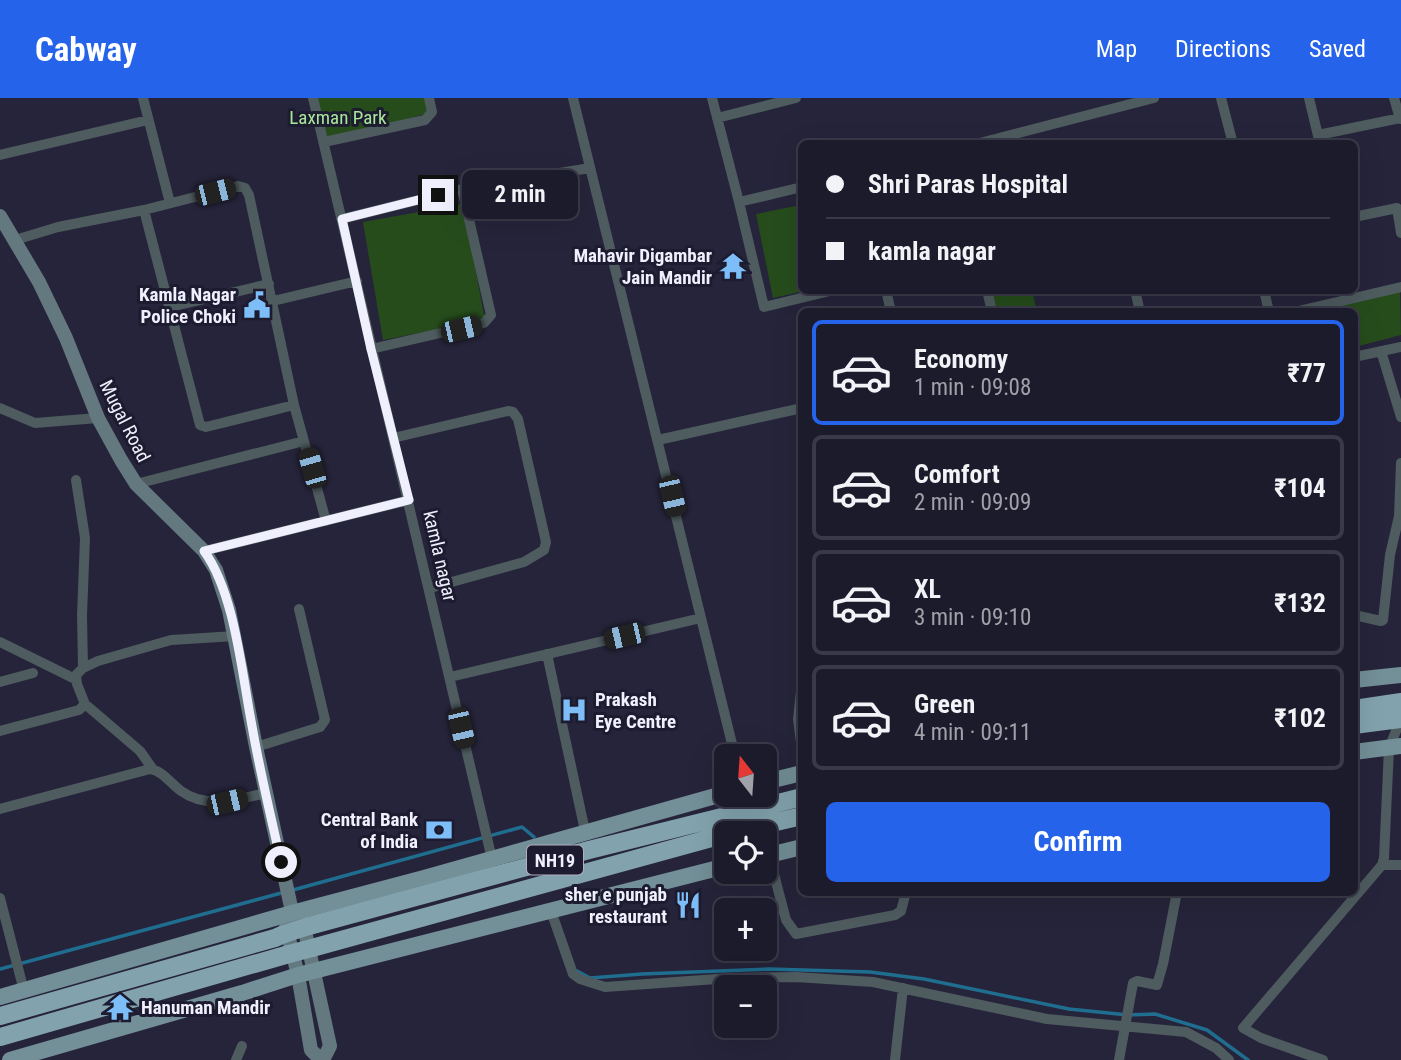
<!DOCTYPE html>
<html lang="en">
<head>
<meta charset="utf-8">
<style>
  body { margin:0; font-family:"Roboto Condensed",sans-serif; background:#292838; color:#f1f3f6; height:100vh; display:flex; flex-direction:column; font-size:26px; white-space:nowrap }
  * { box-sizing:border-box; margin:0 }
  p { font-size:23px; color:#a0a1a9 }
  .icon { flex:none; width:38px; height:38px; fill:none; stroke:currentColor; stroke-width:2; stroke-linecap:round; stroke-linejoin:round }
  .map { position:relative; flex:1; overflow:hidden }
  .details { position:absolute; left:798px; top:210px; width:560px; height:588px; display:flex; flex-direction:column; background:#1c1b2c; border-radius:10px; box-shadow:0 7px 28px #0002,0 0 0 2px #3a3948 }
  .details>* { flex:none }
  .banner { position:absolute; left:798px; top:42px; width:560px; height:154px; border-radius:10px; box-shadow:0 7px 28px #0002,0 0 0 2px #3a3948; display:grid; align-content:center; height:154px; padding:0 28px; background:#1c1b2c }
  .needle { width:46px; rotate:343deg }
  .tools { position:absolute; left:714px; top:646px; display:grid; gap:14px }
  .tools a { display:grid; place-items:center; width:63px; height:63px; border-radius:10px; background:#1c1b2c; box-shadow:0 7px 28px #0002,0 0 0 2px #3a3948; font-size:35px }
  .end { position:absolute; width:32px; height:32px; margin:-16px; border:9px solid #efeffd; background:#111; box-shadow:0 0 0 4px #111 }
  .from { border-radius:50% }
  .bubble { position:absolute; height:49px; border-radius:10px; background:#1c1b2c; box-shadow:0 7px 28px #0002,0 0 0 2px #3a3948; font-size:23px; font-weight:700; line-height:49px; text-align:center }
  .car { position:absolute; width:21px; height:42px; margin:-21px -10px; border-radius:9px; box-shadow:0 0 5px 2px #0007; background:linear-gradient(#222 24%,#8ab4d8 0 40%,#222 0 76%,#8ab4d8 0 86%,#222 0) }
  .banner b { display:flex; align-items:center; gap:24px; height:66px; font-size:26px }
  .banner b+b { border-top:2px solid #3a3948 }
  .banner i { width:18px; height:18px; background:#f1f3f6 }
  ul { padding:12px 0 0; list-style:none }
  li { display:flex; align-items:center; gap:21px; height:105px; margin:0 14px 10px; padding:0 14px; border:4px solid #3a3948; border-radius:10px }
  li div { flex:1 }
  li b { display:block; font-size:26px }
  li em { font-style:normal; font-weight:700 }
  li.active { border-color:#2563eb }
  li>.icon { width:63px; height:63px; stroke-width:1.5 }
  .primary-button { display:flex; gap:14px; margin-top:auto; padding:14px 28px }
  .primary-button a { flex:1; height:80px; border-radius:10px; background:#2563eb; color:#fff; font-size:28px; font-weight:700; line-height:80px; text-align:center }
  header { display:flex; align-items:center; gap:42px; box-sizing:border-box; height:98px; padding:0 35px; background:#2563eb; color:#fff }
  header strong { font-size:33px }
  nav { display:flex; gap:38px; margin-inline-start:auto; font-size:24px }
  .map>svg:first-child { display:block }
  .green { fill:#264c1c }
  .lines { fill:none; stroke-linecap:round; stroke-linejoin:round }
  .stream { stroke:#1f6e8f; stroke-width:3.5 }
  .street { stroke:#4e5b5f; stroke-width:10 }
  .secondary { stroke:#63787f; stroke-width:14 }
  .primary { stroke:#738f97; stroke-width:16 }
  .highway { stroke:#82a3ad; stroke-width:18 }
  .highway-bridge { stroke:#82a3ad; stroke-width:18 }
  .route { stroke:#efeffd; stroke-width:9 }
  .labels { text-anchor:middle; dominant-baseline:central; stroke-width:6; stroke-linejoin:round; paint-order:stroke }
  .shield { fill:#1c1b2f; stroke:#b0afbf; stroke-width:2 }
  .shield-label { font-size:18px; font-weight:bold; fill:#efeffd }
  .park-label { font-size:19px; fill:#a9e69a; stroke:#1c1b2f }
  .poi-label { font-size:19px; font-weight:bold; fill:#efeffd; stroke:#1c1b2f; text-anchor:end }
  .street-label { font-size:19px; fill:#efeffd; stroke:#1c1b2f }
</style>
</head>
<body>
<header>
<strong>Cabway</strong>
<nav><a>Map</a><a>Directions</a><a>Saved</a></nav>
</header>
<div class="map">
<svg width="1401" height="962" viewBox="0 0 1401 962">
  <rect width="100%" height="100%" fill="#26243a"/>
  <path class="green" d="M 313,0 L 429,0 L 432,14 L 324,44 Z
    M 463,106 L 485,222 L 383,242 L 363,124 Z
    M 801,107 L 802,192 L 804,193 L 773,200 L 756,116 Z
    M 1400,192 L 1401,237 L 1355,249 L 1354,214 L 1315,214 Z
    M 987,193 L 1032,193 L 1037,213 L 992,213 Z"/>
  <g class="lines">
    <path class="stream" d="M 293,792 L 522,729 L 534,739
      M 0,871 L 285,794
      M 577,873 L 590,880 L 642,876 L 769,871 L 870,874 L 924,881 L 1069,911 L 1128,917 L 1155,916 L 1207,932 L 1248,962"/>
    <path class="street" d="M 143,0 L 170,105
      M 313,0 L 492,761
      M 573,0 L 735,658
      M 712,0 L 739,104
      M 1221,0 L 1233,46
      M 1309,0 L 1320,46
      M 1394,0 L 1400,21
      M 717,20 L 796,0
      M 1318,37 L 1401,20
      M 324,44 L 425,22 L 432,14 L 429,0
      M 976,46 L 1154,0
      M 0,57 L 148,22
      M 802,89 L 739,104 L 764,209 L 834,192
      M 144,112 L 200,327 L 206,329 L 294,307
      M 1354,119 L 1397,110 L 1401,135
      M 342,121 L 462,91 L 590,70
      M 15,142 L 58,129 L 144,112 L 238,88 L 245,90 L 249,97 L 294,307 L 326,423
      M 886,192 L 891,214
      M 987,192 L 992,214
      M 1135,192 L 1140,214
      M 1264,192 L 1269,214
      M 273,203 L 357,183
      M 170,209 L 269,186
      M 1294,214 L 1401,189
      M 371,251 L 484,225 L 491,217 L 462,91
      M 1381,253 L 1401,319
      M 1354,259 L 1401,249
      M 0,310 L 35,325 L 98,320
      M 393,340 L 508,313 L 513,314 L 518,321 L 546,444 L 544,452 L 524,464 L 430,490
      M 658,342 L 802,310
      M 76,382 L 85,440 L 82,517 L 83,570
      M 136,386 L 304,343
      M 204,453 L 409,402
      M 1354,517 L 1381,523 L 1383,522 L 1390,457 L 1399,418 L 1401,365
      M 0,544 L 75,581
      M 547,556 L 585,733
      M 450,579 L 701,520
      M 0,584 L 33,575
      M 802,584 L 798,621 L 802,652
      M 85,606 L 140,653 L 152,670
      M 0,633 L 79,612 L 85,606 L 77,586 L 76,577 L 83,570 L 98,563 L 171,542 L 235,538
      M 256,649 L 320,629 L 325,622 L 299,511
      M 0,711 L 150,671 C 163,673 170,685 181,693 C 208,712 237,701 266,695
      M 769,757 L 786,822 L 796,836 L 895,817 L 901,813 L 906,794
      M 1382,767 L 1401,767
      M 0,800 L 24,893
      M 551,813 L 573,876 L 580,881 L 605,889 L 731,880 L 796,879 L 873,884 L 1047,921 L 1186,934 L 1216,950 L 1229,962
      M 236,962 L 242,948
      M 895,962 L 903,890
      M 1119,962 L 1133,885 L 1137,883 L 1157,887 L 1163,866 L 1177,794
      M 1323,962 L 1261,940 L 1243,930 L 1382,767 L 1384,760 L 1389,650 L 1401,621"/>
    <path class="secondary" d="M 0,118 L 39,184 L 66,240 L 98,320 L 121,362 L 136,386 L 204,453 L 216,472 L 229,512 L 256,649 L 293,818
      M 300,822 L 303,824 L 330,948 L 323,962
      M 288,827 L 286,829 L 298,877 L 311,952 L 321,962"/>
    <path class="primary" d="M 1354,582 L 1401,577
      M 1354,654 L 1401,648
      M 765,684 L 802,675
      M 765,758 L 802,749
      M 0,899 L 292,815 L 424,780 L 726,695
      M 10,962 L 242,895 L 298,877 L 726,768"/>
    <path class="highway" d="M 1354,611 L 1401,604
      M 1354,627 L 1401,621
      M 729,735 L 802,718
      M 309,828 L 589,752 L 802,699
      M 312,850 L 726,736
      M 0,918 L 275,840 L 284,836
      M 0,939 L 289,856"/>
    <path class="highway-bridge" d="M 284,836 L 309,828
      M 289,856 L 312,850"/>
  </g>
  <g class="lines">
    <path class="route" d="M 281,764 C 271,719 260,674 252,628 C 242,577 235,495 204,453 L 409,402 L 371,251 L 342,121 L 438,97"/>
  </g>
  <defs>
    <symbol id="temple-bare" viewBox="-9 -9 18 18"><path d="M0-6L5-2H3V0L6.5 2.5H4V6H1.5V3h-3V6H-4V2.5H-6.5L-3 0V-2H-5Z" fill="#7dbef9" stroke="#1c1b2f" stroke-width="2.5" paint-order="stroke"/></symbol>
    <symbol id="civic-bare" viewBox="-9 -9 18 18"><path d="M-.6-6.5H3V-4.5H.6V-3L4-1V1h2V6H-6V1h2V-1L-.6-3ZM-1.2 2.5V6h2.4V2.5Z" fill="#7dbef9" stroke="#1c1b2f" stroke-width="2.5" paint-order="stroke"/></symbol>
    <symbol id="hospital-bare" viewBox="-9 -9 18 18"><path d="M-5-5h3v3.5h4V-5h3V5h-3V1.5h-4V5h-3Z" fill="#7dbef9" stroke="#1c1b2f" stroke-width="2.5" paint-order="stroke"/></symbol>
    <symbol id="bank-bare" viewBox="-9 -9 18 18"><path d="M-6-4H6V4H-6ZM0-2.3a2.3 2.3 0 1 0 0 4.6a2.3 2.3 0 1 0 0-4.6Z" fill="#7dbef9" stroke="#1c1b2f" stroke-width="2.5" paint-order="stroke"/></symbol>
    <symbol id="restaurant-bare" viewBox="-9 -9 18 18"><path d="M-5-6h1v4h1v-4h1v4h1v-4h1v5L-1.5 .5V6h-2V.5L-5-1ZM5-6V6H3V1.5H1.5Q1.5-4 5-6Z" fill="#7dbef9" stroke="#1c1b2f" stroke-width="2.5" paint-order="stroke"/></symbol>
  </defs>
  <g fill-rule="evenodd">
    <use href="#temple-bare" x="714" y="149" width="38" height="38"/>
    <use href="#civic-bare" x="238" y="188" width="38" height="38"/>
    <use href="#hospital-bare" x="555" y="593" width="38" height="38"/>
    <use href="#bank-bare" x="420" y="713" width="38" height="38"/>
    <use href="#restaurant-bare" x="669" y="788" width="38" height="38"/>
    <use href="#temple-bare" x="101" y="890" width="38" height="38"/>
  </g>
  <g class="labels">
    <rect class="shield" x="527" y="747.5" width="56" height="29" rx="5"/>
    <g class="shield-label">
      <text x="555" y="762">NH19</text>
    </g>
    <g class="park-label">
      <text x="338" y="19">Laxman Park</text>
    </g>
    <g class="poi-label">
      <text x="712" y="157">Mahavir Digambar<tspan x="712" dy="22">Jain Mandir</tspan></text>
      <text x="236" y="196">Kamla Nagar<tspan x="236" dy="22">Police Choki</tspan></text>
      <text x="595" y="601" text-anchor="start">Prakash<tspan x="595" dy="22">Eye Centre</tspan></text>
      <text x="418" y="721">Central Bank<tspan x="418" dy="22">of India</tspan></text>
      <text x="667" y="796">sher e punjab<tspan x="667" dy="22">restaurant</tspan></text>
      <text x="141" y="909" text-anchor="start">Hanuman Mandir</text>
    </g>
    <g class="street-label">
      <text transform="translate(125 323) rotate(63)">Mugal Road</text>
      <text transform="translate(440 458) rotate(77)">kamla nagar</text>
    </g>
  </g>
</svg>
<div class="tools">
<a><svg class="needle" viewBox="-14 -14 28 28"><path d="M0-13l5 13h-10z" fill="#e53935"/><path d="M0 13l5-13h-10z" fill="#a0a1a9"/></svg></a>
<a><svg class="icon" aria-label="locate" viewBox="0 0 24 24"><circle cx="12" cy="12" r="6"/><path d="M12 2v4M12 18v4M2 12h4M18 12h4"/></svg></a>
<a>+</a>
<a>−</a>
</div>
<i class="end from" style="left:281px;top:764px"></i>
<i class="end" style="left:438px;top:97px"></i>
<div class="bubble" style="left:462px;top:72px;width:116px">2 min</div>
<i class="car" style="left:215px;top:94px;rotate:76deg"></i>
<i class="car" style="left:461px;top:231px;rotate:77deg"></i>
<i class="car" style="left:312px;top:370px;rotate:344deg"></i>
<i class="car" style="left:672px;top:398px;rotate:167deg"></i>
<i class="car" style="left:624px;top:538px;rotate:257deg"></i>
<i class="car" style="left:461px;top:630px;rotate:167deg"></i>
<i class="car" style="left:227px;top:704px;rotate:77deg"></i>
<div class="banner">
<b><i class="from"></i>Shri Paras Hospital</b>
<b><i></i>kamla nagar</b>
</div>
<section class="details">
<ul>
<li class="active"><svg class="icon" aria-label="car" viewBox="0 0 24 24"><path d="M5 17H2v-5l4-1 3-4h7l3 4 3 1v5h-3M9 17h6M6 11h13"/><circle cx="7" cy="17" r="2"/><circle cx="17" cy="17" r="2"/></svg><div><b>Economy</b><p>1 min · 09:08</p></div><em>₹77</em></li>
<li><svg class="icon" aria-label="car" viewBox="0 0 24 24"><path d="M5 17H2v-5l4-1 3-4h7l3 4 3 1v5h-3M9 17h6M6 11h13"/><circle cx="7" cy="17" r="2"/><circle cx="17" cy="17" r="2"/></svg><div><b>Comfort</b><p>2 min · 09:09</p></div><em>₹104</em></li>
<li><svg class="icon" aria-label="car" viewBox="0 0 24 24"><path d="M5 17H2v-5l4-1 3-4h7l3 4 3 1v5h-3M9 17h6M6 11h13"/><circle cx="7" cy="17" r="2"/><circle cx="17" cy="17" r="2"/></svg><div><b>XL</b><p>3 min · 09:10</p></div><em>₹132</em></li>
<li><svg class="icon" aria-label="car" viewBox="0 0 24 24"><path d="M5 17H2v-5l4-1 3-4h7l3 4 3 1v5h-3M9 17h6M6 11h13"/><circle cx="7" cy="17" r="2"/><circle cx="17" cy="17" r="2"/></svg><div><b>Green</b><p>4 min · 09:11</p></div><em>₹102</em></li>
</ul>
<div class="primary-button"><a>Confirm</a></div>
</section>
</div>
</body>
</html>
